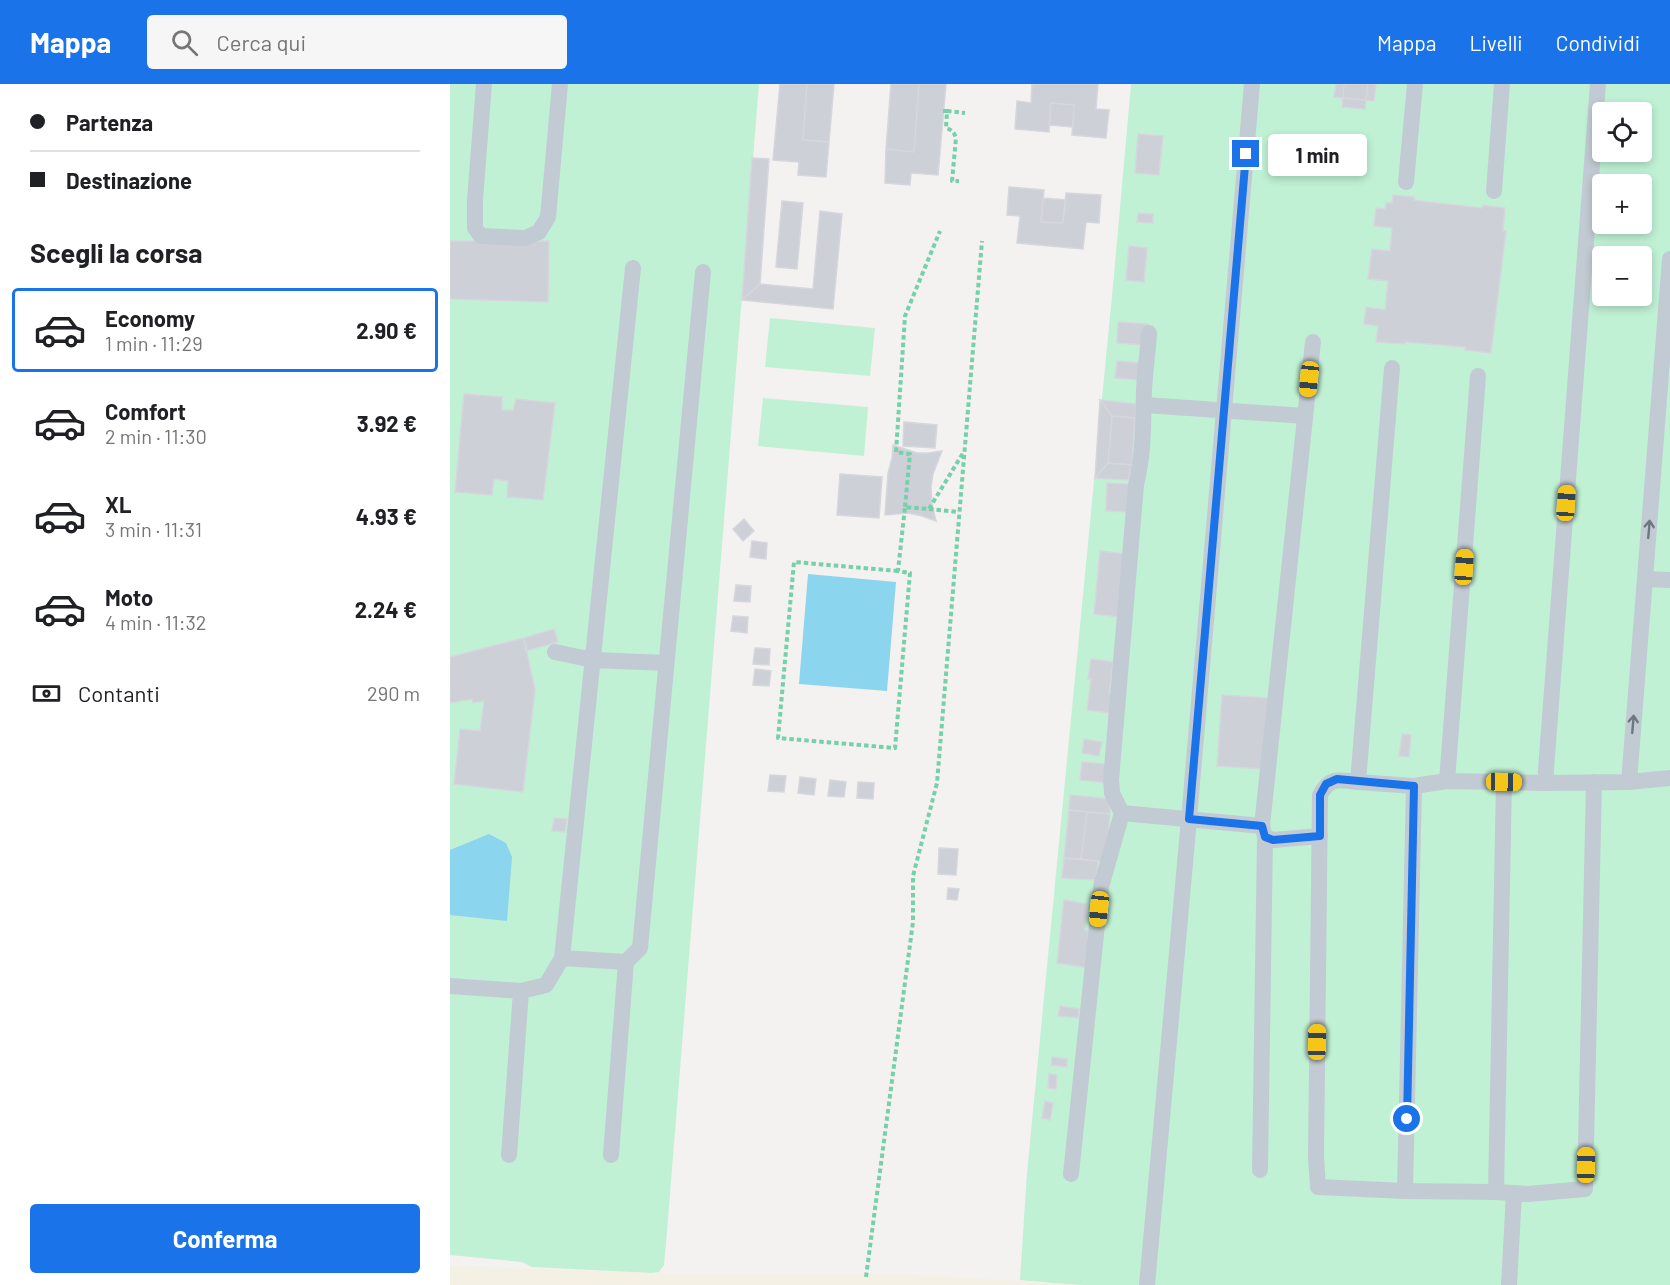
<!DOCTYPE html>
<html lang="it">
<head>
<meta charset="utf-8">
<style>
  body { margin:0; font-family:Barlow,sans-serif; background:#f6f6f6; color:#202124; height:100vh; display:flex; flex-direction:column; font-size:22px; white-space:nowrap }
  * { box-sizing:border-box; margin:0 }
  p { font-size:20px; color:#757577 }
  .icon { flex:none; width:33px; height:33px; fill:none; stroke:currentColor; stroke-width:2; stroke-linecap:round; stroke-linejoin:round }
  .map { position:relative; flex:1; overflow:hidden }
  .drawer { display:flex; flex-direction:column; background:#fff; width:450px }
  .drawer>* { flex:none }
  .guide { display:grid; align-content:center; height:132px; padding:0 30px; background:#fff }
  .buttons { position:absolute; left:1142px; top:18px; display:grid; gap:12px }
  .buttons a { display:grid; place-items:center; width:60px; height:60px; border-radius:6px; background:#fff; box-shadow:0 3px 9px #0003; font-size:30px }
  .end { position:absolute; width:27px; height:27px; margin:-14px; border:8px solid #1a73e8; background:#fff; box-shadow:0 0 0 3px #fff }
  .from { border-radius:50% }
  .bubble { position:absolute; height:42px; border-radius:6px; background:#fff; box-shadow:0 3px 9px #0003; font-size:20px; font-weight:700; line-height:42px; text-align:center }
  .car { position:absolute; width:18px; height:36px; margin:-18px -9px; border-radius:8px; box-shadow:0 0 4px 2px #0007; background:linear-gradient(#f5c518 24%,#345 0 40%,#f5c518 0 76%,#345 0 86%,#f5c518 0) }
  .guide b { display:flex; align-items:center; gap:21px; height:57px; font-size:22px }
  .guide b+b { border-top:2px solid #e0e0e0 }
  .guide i { width:15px; height:15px; background:#202124 }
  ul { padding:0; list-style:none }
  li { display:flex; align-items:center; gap:18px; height:84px; margin:0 12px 9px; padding:0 18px; border:3px solid transparent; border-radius:6px }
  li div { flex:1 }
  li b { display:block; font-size:22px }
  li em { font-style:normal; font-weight:700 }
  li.active { border-color:#1a73e8 }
  li>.icon { width:54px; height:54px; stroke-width:1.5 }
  h2 { padding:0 30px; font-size:27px; line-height:72px }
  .pay { display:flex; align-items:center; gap:15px; height:66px; padding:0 30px; font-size:22px }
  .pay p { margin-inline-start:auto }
  .primary-button { display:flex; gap:12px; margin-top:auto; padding:12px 30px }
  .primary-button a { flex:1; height:69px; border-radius:6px; background:#1a73e8; color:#fff; font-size:24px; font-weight:700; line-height:69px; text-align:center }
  header { display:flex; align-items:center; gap:36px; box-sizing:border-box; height:84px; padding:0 30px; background:#1a73e8; color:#fff }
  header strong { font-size:28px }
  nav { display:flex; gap:33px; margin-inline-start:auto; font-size:21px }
  .search { width:420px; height:54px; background:#f6f6f6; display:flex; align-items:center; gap:15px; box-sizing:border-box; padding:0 21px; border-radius:6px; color:#757577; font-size:22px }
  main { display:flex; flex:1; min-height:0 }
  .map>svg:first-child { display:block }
  .green { fill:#c0f1d5; fill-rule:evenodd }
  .sand { fill:#f4f0e3 }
  .water { fill:#8cd5ee }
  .building { fill:#cdd0d6; stroke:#d5d7dd; stroke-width:1.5 }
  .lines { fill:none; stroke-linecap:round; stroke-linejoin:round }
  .path { stroke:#77d0a9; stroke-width:4; stroke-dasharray:4.5 3; stroke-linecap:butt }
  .service { stroke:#c2cbd3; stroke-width:16 }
  .oneway { stroke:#6d7782 }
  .route { stroke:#1a73e8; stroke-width:8 }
</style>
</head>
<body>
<header>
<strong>Mappa</strong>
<div class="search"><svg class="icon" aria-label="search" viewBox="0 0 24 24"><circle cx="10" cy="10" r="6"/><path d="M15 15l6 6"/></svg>Cerca qui</div>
<nav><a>Mappa</a><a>Livelli</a><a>Condividi</a></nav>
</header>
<main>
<section class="drawer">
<div class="guide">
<b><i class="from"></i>Partenza</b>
<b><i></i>Destinazione</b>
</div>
<h2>Scegli la corsa</h2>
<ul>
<li class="active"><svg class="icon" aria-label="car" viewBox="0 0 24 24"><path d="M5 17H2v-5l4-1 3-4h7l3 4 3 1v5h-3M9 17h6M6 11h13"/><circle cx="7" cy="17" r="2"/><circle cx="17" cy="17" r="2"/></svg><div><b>Economy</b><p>1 min · 11:29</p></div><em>2.90 €</em></li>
<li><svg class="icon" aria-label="car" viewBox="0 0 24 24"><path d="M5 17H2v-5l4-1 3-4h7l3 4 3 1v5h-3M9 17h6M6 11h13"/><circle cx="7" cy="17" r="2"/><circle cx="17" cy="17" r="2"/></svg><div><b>Comfort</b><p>2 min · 11:30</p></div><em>3.92 €</em></li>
<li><svg class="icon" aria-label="car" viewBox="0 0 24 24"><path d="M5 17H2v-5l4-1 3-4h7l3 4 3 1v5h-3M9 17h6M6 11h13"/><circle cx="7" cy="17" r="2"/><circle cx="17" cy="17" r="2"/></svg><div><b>XL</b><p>3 min · 11:31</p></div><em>4.93 €</em></li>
<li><svg class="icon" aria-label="car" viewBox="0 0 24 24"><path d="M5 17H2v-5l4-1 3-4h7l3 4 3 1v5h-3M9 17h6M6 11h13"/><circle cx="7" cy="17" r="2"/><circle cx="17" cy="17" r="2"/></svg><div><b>Moto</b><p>4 min · 11:32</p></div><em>2.24 €</em></li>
</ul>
<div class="pay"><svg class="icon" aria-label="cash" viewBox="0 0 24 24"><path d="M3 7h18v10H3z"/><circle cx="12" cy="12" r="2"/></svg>Contanti<p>290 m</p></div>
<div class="primary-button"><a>Conferma</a></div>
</section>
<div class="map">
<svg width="1220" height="1201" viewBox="0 0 1220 1201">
  <rect width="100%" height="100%" fill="#f4f1f1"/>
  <path class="green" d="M 0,0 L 309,0 L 216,1160 L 214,1181 L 209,1188 L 201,1189 L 82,1183 L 72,1178 L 0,1171 Z
    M 681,0 L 1220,0 L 1220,1201 L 625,1201 L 570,1196 L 577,1089 L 664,191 ZM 1152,28 L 1191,28 L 1191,68 L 1152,68 ZM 1152,100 L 1191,100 L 1191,140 L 1152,140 ZM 1152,172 L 1191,172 L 1191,212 L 1152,212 Z
    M 320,234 L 425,244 L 420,292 L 315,283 Z
    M 313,314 L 418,323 L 414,372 L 308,362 Z"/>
  <path class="sand" d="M 0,1182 L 201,1189 L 433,1189 L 634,1201 L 0,1201 Z"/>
  <path class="water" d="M 358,490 L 446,498 L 437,607 L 349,600 Z
    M 39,750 L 56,759 L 62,773 L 57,837 L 0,831 L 0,766 Z"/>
  <path class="building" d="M 330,0 L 357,0 L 353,56 L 379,58 L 376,93 L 348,91 L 349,78 L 323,76 Z
    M 357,0 L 384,0 L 379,58 L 353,56 Z
    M 441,0 L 469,0 L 464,68 L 436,65 Z
    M 469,0 L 496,0 L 488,91 L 461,89 L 460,101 L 435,99 L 436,65 L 464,68 Z
    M 582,0 L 648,0 L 646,25 L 659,26 L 656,54 L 622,51 L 624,21 L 601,19 L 599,48 L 565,45 L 567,17 L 581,19 Z
    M 886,0 L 894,0 L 893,14 L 884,13 Z
    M 894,0 L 918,0 L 916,16 L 893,14 Z
    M 918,0 L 926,0 L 924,17 L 916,16 Z
    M 893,14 L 916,16 L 915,25 L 892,23 Z
    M 601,19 L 624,21 L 623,43 L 599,41 Z
    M 688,50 L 713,52 L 709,91 L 685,89 Z
    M 302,74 L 319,75 L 310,200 L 292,216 Z
    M 559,103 L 594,106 L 591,138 L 613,139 L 616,109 L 651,111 L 649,139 L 636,138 L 633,165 L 567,159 L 570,132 L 557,131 Z
    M 943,111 L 964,113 L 964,116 L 978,118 L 1032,124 L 1033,121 L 1055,124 L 1053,147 L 1056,147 L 1041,269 L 1015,266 L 1015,263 L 955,258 L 955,260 L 926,258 L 928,242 L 914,240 L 916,223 L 935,226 L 938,197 L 918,195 L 922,165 L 940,167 L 942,144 L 924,142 L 926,124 L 935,125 L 936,119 L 942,119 Z
    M 593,114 L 616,116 L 613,139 L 591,138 Z
    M 332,117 L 353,119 L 347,185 L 326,183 Z
    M 370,127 L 392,130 L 383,225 L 292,216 L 310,200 L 363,205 Z
    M 688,129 L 703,130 L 703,139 L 687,138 Z
    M 0,157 L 99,157 L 98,218 L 0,215 Z
    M 679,162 L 697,164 L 694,198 L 676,196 Z
    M 668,238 L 698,240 L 696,261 L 667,259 Z
    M 667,277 L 692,279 L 689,296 L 665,294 Z
    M 14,310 L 52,313 L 52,326 L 63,326 L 66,315 L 105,319 L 93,416 L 57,413 L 58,397 L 44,395 L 42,411 L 5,408 Z
    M 650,316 L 662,332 L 658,379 L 645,394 Z
    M 650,316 L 686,320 L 685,334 L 662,332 Z
    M 662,332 L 685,334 L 682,381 L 658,379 Z
    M 454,338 L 487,341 L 485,364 L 453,362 Z
    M 443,361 L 467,369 L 479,369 L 492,367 L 483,390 L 481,403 L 482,420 L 486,437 L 472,432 L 458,429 L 435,431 L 438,389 L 442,374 Z
    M 658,379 L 682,381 L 678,396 L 645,394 Z
    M 390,390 L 432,393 L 429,434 L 387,431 Z
    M 657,399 L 679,400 L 677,428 L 656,427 Z
    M 294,435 L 304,447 L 293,457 L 283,445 Z
    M 302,457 L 317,459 L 316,475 L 300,473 Z
    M 650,467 L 677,470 L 670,533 L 644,530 Z
    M 286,501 L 301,502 L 300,518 L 284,517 Z
    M 283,532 L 298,533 L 297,549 L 281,547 Z
    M 104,545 L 108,558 L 76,567 L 74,554 Z
    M 74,554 L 85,606 L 73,708 L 4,700 L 10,645 L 30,647 L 34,617 L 23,619 L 22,615 L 0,619 L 0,573 Z
    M 305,564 L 320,565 L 319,581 L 303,580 Z
    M 641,575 L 663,578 L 659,610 L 664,611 L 661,629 L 637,626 L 641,595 L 638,595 Z
    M 305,585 L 321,587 L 319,602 L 303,601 Z
    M 772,611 L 818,614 L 814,685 L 767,682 Z
    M 952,650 L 961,651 L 959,673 L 949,672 Z
    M 634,655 L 652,658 L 649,672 L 632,669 Z
    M 632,678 L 655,680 L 657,699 L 630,696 Z
    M 320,691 L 336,692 L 334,708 L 318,707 Z
    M 350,693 L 366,695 L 364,711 L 348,709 Z
    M 380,696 L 396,698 L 394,713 L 378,712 Z
    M 408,698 L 424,699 L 423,715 L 407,714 Z
    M 620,711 L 661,715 L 660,730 L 619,726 Z
    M 619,726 L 637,728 L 631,775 L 614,774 Z
    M 637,728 L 660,730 L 656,778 L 631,775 Z
    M 104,734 L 117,735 L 115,748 L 102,747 Z
    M 489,764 L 508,765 L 506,791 L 488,790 Z
    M 614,774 L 648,777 L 646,796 L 612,794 Z
    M 498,804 L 509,805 L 507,816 L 497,815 Z
    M 614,816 L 637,820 L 635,846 L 638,847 L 639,884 L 607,879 Z
    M 610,922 L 629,925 L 628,934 L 608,932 Z
    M 602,973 L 617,975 L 617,983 L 601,981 Z
    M 599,990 L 607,991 L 606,1005 L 598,1004 Z
    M 595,1017 L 603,1019 L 600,1036 L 592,1034 Z"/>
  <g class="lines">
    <path class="path" d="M 493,27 L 497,27 L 496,44 C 502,46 504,48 506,54 L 502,97 L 509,97
      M 497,27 L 515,29
      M 455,423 L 460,370 L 446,368 L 455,232 L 490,147
      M 479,425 L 509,428
      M 448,487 L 344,478 L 328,654 L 445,664 L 460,489 L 448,487 L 455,423 L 479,425 L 513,369
      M 416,1193 L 463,838 L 463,792 L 487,699 L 532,157"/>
    <path class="service" d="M 34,0 L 25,116 L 25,144 L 31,152 L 75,154 L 89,148 L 98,133 L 110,0
      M 1148,0 L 1095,699 L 1179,698 L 1220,694
      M 956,98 L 965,0
      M 1044,107 L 1052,0
      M 942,284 L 908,698 L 964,702 L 997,697
      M 1028,292 L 997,697 L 1095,699
      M 695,321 L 855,332
      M 1195,495 L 1220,496
      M 105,568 L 143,576 L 216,579
      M 908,698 C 889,696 880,692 870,711 L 866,1073 L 868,1103 L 955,1107 L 964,702
      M 1179,698 L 1220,175
      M 672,729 L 662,709 L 661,696 L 686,401 C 694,369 693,338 694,306 C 695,287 698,268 699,249
      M 812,742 L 863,258
      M 112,874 L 176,878
      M 0,902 L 71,907
      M 59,1071 L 71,907 L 96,901 L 112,874 L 183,184
      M 161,1071 L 176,878 L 190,864 L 253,188
      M 810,1086 L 815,753
      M 621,1090 L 651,803 L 672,729 L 812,742 L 815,753 L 823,756 L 870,752
      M 955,1107 L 1046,1108 L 1054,698
      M 1046,1108 L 1078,1110 L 1135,1105 L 1144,698
      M 697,1201 L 739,735 L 802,0
      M 1059,1201 L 1064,1109"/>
  </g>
  <defs><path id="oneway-shaft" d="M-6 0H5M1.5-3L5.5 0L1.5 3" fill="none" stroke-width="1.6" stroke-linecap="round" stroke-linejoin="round" transform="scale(1.5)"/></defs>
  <g class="oneway">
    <use href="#oneway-shaft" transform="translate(1199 445) rotate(-85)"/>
    <use href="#oneway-shaft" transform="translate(1183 640) rotate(-85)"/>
  </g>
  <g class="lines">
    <path class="route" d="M 796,70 L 739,735 L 812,742 L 815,753 L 823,756 L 870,752 L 870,711 L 876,700 L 887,695 L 964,702 L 957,1035"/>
  </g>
</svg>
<div class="buttons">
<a><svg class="icon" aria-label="locate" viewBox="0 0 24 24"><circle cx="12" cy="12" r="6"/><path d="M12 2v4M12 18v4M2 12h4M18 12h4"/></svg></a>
<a>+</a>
<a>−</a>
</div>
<i class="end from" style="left:957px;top:1035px"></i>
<i class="end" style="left:796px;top:70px"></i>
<div class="bubble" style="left:818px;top:50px;width:99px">1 min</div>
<i class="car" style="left:859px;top:295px;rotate:186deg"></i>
<i class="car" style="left:1116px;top:419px;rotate:4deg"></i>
<i class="car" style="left:1014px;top:483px;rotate:4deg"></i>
<i class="car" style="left:1054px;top:698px;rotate:91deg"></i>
<i class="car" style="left:649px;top:825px;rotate:186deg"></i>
<i class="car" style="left:867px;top:958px;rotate:1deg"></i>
<i class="car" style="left:1136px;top:1081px;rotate:1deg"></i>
</div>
</main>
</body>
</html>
